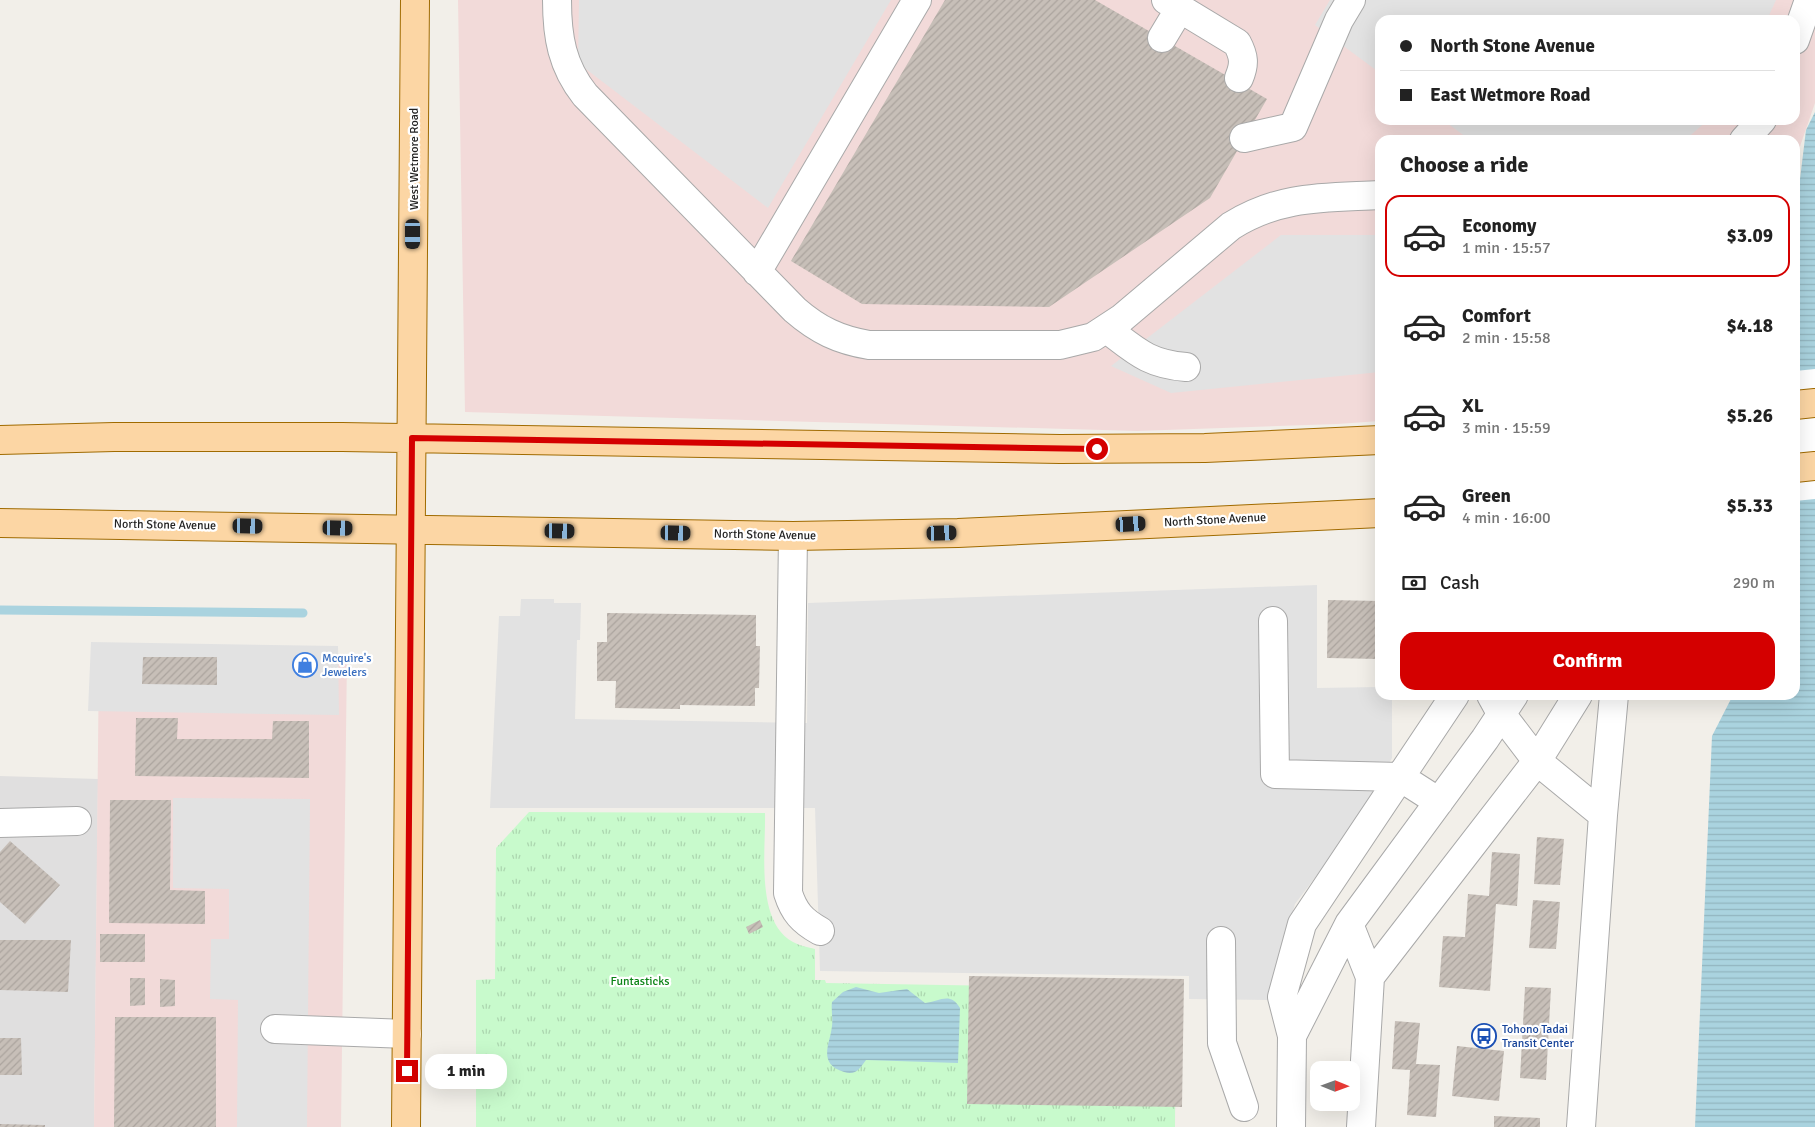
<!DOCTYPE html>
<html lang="en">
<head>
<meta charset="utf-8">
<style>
  body { margin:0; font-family:Signika,sans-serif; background:#f6f6f6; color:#222; height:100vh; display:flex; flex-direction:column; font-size:19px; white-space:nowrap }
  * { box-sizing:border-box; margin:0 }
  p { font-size:16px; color:#767676 }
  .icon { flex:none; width:28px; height:28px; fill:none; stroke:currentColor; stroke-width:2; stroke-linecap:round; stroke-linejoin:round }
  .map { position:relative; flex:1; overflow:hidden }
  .side { position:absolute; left:1375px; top:135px; width:425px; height:565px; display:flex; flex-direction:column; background:#fff; border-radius:15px; box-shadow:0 5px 20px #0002 }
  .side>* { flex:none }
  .hud { position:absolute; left:1375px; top:15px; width:425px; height:110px; border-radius:15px; box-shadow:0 5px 20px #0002; display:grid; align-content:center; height:110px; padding:0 25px; background:#fff }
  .needle { width:32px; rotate:91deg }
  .buttons { position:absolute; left:1310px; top:1061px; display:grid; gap:10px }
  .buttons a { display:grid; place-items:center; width:50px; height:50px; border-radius:10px; background:#fff; box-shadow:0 5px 20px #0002; font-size:25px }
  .end { position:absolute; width:22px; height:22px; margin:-11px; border:6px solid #d40000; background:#fff; box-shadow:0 0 0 2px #fff }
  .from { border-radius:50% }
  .bubble { position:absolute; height:35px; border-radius:15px; background:#fff; box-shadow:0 5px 20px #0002; font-size:16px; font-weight:700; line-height:35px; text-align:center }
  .car { position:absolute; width:15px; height:30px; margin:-15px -8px; border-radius:6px; box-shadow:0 0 4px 1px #0007; background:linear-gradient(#222 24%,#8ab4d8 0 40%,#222 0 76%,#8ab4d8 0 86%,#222 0) }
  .hud b { display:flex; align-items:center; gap:18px; height:48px; font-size:19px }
  .hud b+b { border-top:1px solid #e0e0e0 }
  .hud i { width:12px; height:12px; background:#222 }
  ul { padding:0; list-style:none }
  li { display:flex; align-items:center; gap:15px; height:82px; margin:0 10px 8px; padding:0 15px; border:2px solid transparent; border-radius:15px }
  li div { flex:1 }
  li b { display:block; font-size:19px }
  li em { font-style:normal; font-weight:700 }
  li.selected { border-color:#d40000 }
  li>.icon { width:45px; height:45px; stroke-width:1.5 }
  h2 { padding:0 25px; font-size:22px; line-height:60px }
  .pay { display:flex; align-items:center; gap:12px; height:55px; padding:0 25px; font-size:19px }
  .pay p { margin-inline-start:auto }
  .cta { display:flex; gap:10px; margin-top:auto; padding:10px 25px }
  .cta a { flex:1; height:58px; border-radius:15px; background:#d40000; color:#fff; font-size:20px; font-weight:700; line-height:58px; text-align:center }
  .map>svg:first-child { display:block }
  .residential { fill:#e0dfdf }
  .commercial { fill:#f2dad9; fill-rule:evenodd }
  .park { fill:url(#park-tufts) }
  .parking { fill:#e2e2e2 }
  .water { fill:url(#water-rules) }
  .pier { fill:#fff }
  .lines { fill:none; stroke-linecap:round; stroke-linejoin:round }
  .stream { stroke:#aad3df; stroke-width:9 }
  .building { fill:url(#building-hatch) }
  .minor-casing { stroke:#a9a9a9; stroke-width:30 }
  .major-casing { stroke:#a06b00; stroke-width:30 }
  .minor { stroke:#fff; stroke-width:28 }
  .major { stroke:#fcd6a4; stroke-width:28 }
  .route { stroke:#d40000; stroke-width:6 }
  .labels { text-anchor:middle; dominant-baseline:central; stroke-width:4.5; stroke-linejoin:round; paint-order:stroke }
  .street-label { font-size:12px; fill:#222; stroke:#fff }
  .shop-label { font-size:12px; fill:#366cbe; stroke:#fff; text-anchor:start }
  .park-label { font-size:12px; fill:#0c8416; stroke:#fff }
  .transit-label { font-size:12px; fill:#164399; stroke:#fff; text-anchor:start }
</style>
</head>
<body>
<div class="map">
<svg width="1815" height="1127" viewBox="0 0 1815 1127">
  <defs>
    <pattern id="park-tufts" width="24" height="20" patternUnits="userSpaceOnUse" patternTransform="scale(1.25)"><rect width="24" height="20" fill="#c8facc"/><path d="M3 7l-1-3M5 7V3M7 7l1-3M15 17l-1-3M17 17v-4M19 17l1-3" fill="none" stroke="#acd6af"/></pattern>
    <pattern id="water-rules" width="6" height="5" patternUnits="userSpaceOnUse" patternTransform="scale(1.25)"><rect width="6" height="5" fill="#aad3df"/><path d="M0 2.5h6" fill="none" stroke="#92b5bf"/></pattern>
    <pattern id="building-hatch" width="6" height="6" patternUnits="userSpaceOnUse" patternTransform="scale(1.25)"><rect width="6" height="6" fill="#c7bfb8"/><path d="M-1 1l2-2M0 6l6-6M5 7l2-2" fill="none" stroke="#aba49e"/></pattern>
  </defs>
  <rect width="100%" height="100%" fill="#f2efe9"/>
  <path class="residential" d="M 0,776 L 98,779 L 94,1127 L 0,1127 Z"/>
  <path class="commercial" d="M 458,0 L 1815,0 L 1815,103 L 1795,161 L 1795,140 L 1380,140 L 1380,421 L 1337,424 L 1137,431 L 465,412 ZM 1380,20 L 1795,20 L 1795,120 L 1380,120 Z
    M 99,654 L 347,656 L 341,1127 L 94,1127 Z"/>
  <path class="park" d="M 529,812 L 765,813 C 766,850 755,921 793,942 C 800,946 808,947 815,949 L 815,980 L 825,980 L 826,983 L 1176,989 L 1175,1127 L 476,1127 L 476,980 L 495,979 L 496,848 Z"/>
  <path class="parking" d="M 579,0 L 891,0 L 768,208 L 578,63 Z
    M 1330,0 L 1776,0 L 1767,20 L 1380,20 L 1380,73 L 1315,25 Z
    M 1443,120 L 1708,120 L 1685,140 L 1470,140 Z
    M 1281,235 L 1380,235 L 1380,372 L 1171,393 L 1111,366 Z
    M 1317,585 L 1317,688 L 1380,687 L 1380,695 L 1392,695 L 1392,758 L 1354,826 L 1295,904 L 1268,1000 L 1189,999 L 1189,976 L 820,971 L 815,808 L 490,808 L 499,616 L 520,616 L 521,599 L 554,599 L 554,603 L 581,603 L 580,640 L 577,640 L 575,719 L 807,723 L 808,603 Z
    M 91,642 L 338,646 L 339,715 L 88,711 Z
    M 173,798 L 310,799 L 307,1127 L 237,1127 L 238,1000 L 210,999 L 211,939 L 229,939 L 229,889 L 173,888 Z"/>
  <path class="water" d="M 1815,112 L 1815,1127 L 1695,1127 L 1712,736 L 1733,695 L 1795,695 L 1795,355 L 1800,325 L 1795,323 L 1795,220 L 1806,130 Z
    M 856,987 L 879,993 L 907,989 L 925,1003 C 939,1002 950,991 960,1008 L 958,1063 L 866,1060 C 860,1068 856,1076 844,1072 C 817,1063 830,1045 832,1026 C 833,1018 831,1010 832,1002 L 843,992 Z"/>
  <path class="pier" d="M 1815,369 L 1815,499 L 1795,501 L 1795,371 Z"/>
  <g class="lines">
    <path class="stream" d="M 0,610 L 303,613"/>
  </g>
  <path class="building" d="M 945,0 L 1095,0 L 1267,99 L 1210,198 L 1049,307 L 862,304 L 791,261 Z
    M 1328,600 L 1380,601 L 1380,659 L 1327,658 Z
    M 607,613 L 756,615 L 756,646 L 760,646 L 759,688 L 755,688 L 755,706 L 680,705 L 680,709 L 615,708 L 616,681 L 597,681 L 597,642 L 607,642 Z
    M 143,657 L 217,657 L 217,685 L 142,684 Z
    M 136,718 L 178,718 L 177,739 L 272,739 L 273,721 L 309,721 L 309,778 L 135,776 Z
    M 110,800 L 171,800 L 170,890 L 205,891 L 205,924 L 109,923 Z
    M 1537,837 L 1564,839 L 1560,885 L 1534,884 Z
    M 10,841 L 60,885 L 25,924 L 0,902 L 0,852 Z
    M 1492,852 L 1520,854 L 1517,906 L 1496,904 L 1490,991 L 1439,987 L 1443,936 L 1465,937 L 1468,894 L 1489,896 Z
    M 1533,900 L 1560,902 L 1556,949 L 1529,948 Z
    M 760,920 L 763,927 L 749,934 L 746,927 Z
    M 100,934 L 145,934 L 145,962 L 100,962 Z
    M 0,940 L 71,940 L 68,992 L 0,990 Z
    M 969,976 L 1184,979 L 1182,1107 L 967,1104 Z
    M 130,978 L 145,978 L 145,1005 L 130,1006 Z
    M 160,979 L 175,980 L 175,1006 L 160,1007 Z
    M 1525,987 L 1551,988 L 1546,1080 L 1520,1078 Z
    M 115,1017 L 216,1017 L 216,1127 L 114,1127 Z
    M 1395,1021 L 1420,1023 L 1416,1064 L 1440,1065 L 1436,1117 L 1407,1115 L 1410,1070 L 1392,1069 Z
    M 0,1038 L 21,1038 L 22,1075 L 0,1075 Z
    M 1457,1046 L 1504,1051 L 1499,1101 L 1452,1096 Z
    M 1494,1116 L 1540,1118 L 1540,1127 L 1494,1127 Z
    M 0,1124 L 45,1125 L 45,1127 L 0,1127 Z"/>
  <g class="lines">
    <defs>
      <path id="minor" d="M 557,0 C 557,37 562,66 585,95 L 795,310 C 818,330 839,340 869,345 L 1060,345 L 1093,337 L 1122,318 L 1231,226 C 1281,195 1323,198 1380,195
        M 1166,0 L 1237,43 C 1244,56 1245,64 1239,78
        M 1162,38 L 1180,8
        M 1795,40 L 1809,0
        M 1244,138 L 1293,127 L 1339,20 L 1351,0
        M 1744,140 L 1762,120
        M 757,272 L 917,0
        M 1107,329 C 1136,351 1148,364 1186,367
        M 793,536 L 788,893 C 794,912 802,921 820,931
        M 1273,621 L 1275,774 L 1400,777 L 1439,802
        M 1491,695 L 1502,715 L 1537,761 L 1603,815
        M 0,823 L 77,821
        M 1349,924 L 1370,977 L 1361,1127
        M 1221,941 L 1222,1043 L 1244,1107
        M 1370,977 L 1537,761 L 1578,695
        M 275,1029 L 407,1034
        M 1292,1036 L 1349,924 L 1485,739 L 1514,695
        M 1291,1127 L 1292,1036 L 1282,997 L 1302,924 L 1455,695
        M 1581,1127 L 1603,815 L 1614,695"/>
      <path id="major" d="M 1795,405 L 1815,403
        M 0,440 L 114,437 L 342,437 L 1060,449 L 1205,448 L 1380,440
        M 1795,468 L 1815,466
        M 0,523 L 793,536 L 958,533 L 1380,513
        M 406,1127 L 415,0"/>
    </defs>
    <use href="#minor" class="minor-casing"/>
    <use href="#major" class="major-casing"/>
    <use href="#minor" class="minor"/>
    <use href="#major" class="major"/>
  </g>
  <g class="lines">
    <path class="route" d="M 407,1071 L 412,438 L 1097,449"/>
  </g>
  <defs>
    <symbol id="shop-ring" viewBox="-11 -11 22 22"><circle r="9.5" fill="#fff" stroke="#3f7fe0" stroke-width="1.5"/><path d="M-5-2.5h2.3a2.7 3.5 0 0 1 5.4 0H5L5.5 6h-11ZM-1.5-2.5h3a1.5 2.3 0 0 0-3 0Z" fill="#3f7fe0"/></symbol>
    <symbol id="bus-ring" viewBox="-11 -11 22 22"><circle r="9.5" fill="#fff" stroke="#1a4fb4" stroke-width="1.5"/><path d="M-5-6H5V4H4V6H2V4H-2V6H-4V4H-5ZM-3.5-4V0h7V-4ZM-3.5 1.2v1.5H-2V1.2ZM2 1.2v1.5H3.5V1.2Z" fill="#1a4fb4"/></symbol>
  </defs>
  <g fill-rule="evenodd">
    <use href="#shop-ring" x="291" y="651" width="28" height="28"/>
    <use href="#bus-ring" x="1470" y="1022" width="28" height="28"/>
  </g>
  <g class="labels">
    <g class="street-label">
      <text transform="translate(414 159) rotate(-90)">West Wetmore Road</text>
      <text transform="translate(1215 520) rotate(-3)">North Stone Avenue</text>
      <text transform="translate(165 525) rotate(1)">North Stone Avenue</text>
      <text transform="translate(765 535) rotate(1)">North Stone Avenue</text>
    </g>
    <g class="shop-label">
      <text x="322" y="658">Mcquire's<tspan x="322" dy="14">Jewelers</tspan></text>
    </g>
    <g class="park-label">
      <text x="640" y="981">Funtasticks</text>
    </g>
    <g class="transit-label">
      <text x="1502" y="1029">Tohono Tadai<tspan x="1502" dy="14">Transit Center</tspan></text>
    </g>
  </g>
</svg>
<div class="buttons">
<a><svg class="needle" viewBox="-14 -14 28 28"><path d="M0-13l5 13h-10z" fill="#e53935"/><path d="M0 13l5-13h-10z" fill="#767676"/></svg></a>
</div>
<i class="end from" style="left:1097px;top:449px"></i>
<i class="end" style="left:407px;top:1071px"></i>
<div class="bubble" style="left:425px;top:1054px;width:82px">1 min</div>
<i class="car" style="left:413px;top:234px;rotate:180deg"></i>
<i class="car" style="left:1131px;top:524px;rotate:87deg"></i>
<i class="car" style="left:248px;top:526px;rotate:91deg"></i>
<i class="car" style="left:338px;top:528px;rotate:91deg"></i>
<i class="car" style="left:560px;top:531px;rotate:91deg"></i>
<i class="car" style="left:676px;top:533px;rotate:91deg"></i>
<i class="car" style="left:942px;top:533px;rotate:88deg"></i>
<div class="hud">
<b><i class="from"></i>North Stone Avenue</b>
<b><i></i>East Wetmore Road</b>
</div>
<section class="side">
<h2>Choose a ride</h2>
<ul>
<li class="selected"><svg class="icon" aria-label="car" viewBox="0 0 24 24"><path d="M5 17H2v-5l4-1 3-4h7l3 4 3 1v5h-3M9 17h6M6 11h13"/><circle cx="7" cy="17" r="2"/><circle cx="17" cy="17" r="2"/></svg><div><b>Economy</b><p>1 min · 15:57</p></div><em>$3.09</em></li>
<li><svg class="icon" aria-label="car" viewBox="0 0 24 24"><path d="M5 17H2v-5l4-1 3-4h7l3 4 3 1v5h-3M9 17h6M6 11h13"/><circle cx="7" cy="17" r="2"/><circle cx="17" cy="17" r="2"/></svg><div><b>Comfort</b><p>2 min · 15:58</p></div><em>$4.18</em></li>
<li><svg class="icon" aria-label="car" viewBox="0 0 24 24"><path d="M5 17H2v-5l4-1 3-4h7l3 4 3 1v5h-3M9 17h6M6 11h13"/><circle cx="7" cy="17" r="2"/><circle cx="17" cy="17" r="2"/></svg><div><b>XL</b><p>3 min · 15:59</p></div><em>$5.26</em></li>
<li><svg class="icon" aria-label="car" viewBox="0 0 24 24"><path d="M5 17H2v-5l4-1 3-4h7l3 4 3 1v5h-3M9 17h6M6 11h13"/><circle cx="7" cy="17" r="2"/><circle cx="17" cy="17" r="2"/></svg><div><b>Green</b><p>4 min · 16:00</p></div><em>$5.33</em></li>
</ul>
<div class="pay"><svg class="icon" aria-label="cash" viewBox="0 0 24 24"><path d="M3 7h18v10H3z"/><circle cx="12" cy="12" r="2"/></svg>Cash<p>290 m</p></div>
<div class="cta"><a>Confirm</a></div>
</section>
</div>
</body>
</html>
